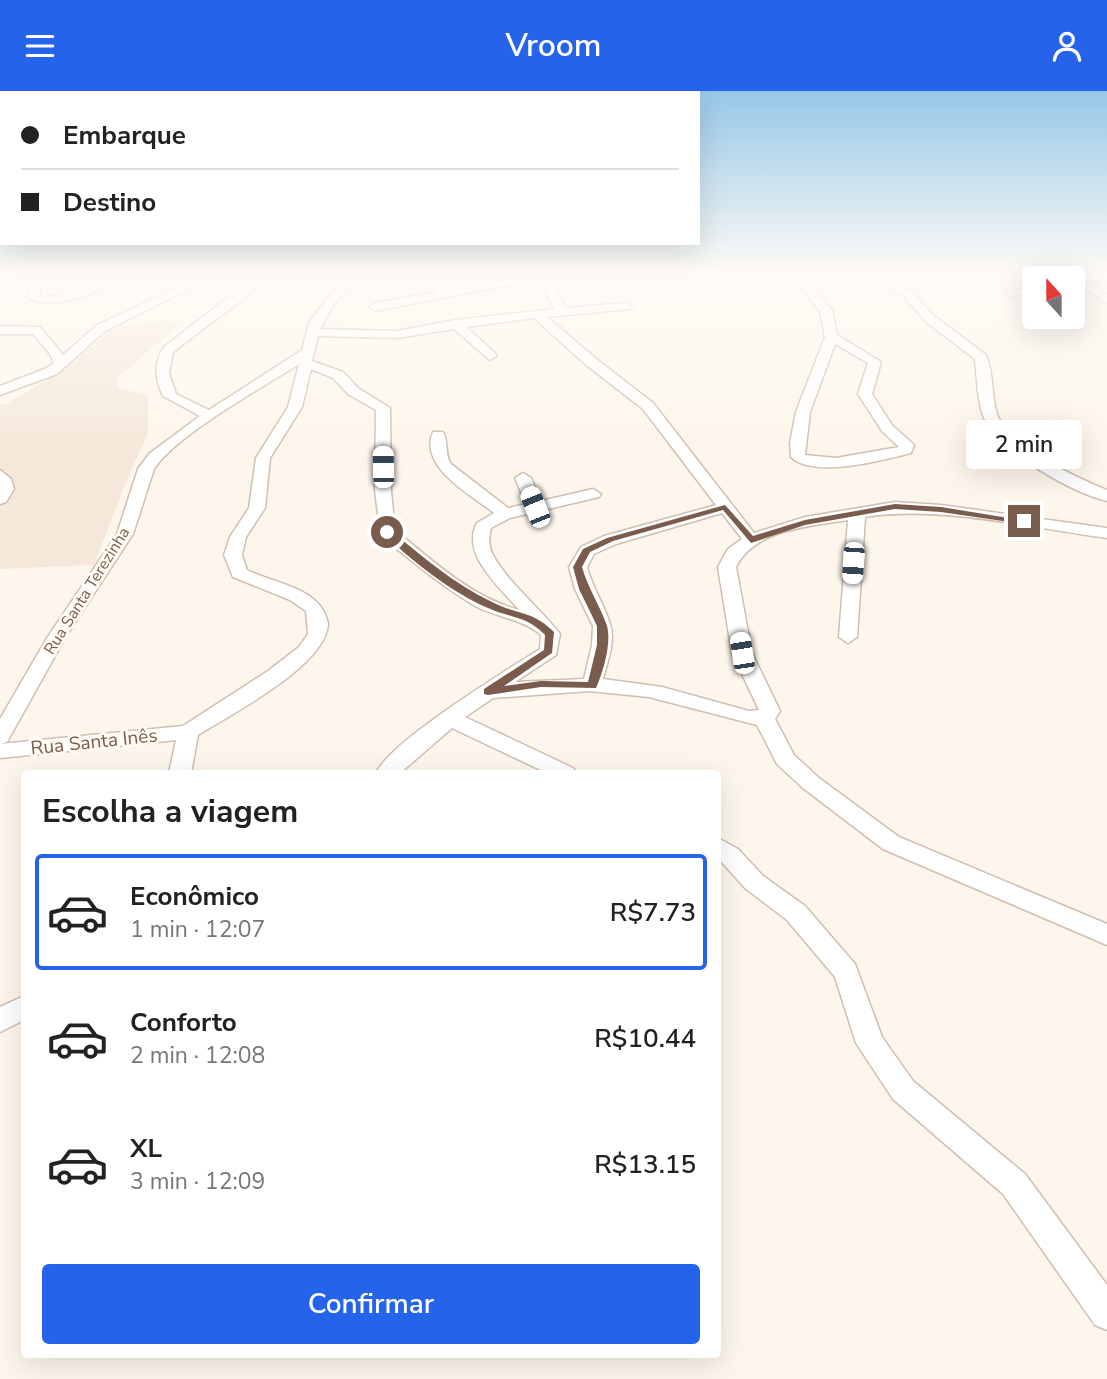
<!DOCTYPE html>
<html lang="pt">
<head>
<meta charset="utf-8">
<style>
  body { margin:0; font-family:"Nunito Sans",sans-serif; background:#f6f6f6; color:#222; height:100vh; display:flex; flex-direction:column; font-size:26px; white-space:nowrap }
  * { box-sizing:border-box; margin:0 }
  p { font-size:23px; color:#767676 }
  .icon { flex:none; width:38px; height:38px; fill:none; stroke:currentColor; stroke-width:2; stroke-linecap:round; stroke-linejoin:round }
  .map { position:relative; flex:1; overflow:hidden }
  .sheet { position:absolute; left:21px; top:679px; width:700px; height:588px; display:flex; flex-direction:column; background:#fff; border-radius:7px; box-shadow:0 7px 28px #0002 }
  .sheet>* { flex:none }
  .guide { position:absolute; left:0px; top:0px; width:700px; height:154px; box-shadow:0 7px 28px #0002; display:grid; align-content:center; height:154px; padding:0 21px; background:#fff }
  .needle { width:46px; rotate:339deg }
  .fabs { position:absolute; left:1022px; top:175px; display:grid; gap:14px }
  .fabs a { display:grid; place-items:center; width:63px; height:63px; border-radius:7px; background:#fff; box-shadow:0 7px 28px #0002; font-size:35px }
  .end { position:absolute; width:32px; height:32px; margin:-16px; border:9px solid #7a5c4d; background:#fff; box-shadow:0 0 0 4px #fff }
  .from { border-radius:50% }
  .bubble { position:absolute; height:49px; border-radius:7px; background:#fff; box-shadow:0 7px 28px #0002; font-size:23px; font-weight:600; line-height:49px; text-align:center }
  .car { position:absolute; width:21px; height:42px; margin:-21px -10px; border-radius:9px; box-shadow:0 0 5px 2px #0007; background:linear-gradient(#fff 24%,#345 0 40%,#fff 0 76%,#345 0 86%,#fff 0) }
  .guide b { display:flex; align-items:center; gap:24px; height:66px; font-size:26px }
  .guide b+b { border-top:2px solid #e0e0e0 }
  .guide i { width:18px; height:18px; background:#222 }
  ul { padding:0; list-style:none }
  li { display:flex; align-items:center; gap:21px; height:116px; margin:0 14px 10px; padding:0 7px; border:4px solid transparent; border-radius:7px }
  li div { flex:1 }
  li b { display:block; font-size:26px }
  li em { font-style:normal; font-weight:600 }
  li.current { border-color:#2563eb }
  li>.icon { width:63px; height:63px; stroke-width:1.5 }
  h2 { padding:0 21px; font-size:32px; line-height:84px }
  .primary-button { display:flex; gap:14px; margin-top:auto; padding:14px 21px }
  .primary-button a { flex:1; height:80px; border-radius:7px; background:#2563eb; color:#fff; font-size:28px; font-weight:600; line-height:80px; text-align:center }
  header { display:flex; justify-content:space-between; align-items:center; height:91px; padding:0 21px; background:#2563eb; color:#fff; font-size:32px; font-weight:600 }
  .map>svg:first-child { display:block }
  .residential { fill:#f5e8da }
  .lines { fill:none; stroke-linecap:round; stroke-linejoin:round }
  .street-casing { stroke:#d1beb0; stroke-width:3 }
  .street { fill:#fff; fill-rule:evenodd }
  .route { fill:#7a5c4d }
  .labels { text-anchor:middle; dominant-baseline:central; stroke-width:6; stroke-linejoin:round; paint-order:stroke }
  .far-street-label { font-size:16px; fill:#7a5c4d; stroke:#fffaf3 }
  .street-label { font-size:19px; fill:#7a5c4d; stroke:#fffaf3 }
</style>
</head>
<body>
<header><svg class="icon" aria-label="menu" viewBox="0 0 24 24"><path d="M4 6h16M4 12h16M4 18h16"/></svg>Vroom<svg class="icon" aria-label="person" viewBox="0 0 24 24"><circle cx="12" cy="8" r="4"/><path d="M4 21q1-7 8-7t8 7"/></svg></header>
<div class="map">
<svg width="1107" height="1288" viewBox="0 0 1107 1288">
  <rect width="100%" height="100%" fill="#fdf6ec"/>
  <path class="residential" d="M 164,229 L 181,232 L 116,288 L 118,297 L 148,304 L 148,342 L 126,391 L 94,474 L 0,478 L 0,314 L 6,313 L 67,277 L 110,240 L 133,233 Z"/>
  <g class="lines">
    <defs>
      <path id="street" d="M 29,182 L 39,182 L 40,204 L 44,206 C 75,205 102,180 131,182 C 113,197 49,223 28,206 Z
        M 209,182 L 222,182 L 105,240 L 57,283 L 0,304 L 0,295 L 47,277 L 54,272 L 50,263 L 33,243 L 0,243 L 0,235 L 40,236 L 63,264 L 97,234 Z
        M 260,182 L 271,182 L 243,208 L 173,261 L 169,282 L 176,303 L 209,319 L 302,259 L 309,232 L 326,209 L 352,182 L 363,182 L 334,213 L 320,238 L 397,240 L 455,229 L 554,218 L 543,193 L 504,195 L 375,220 L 369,216 L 375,212 L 437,201 L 424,182 L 434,182 L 447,199 L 504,189 L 605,182 L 600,185 L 554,191 L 565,217 L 626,212 L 632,216 L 630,218 L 547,226 L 595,267 L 653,312 L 754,442 L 805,426 L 895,411 L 941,414 L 1107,437 L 1107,447 C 1033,437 937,414 865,426 L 857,546 L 848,552 L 839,546 L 848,429 C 811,435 754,438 736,476 L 752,562 L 780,620 L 775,628 L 794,664 L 819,687 L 899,746 L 1107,833 L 1107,854 L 883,758 L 803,697 L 777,673 L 757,634 L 649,606 L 589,600 L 493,607 L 465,626 L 573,677 L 576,682 L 547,682 L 452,637 L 400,682 L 376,682 C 392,649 504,581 540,558 L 541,544 C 523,528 499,527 477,516 C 442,496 412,470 381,445 L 375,400 L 376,319 L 348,303 L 333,287 L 311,278 L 302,316 L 270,367 L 265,417 L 246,446 L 242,464 L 247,479 C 274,493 322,496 328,533 C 326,575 231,623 198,644 L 191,682 L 169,682 L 176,649 L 0,667 L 0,628 L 47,547 L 117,443 L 138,378 L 149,363 L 200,325 L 163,305 C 155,287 153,273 164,256 ZM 534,227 L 585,273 L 643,318 L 716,414 L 604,445 L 581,456 L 569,476 L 575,498 L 593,535 L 592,554 L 584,588 L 515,591 L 556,564 L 560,543 C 542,519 507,491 493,464 C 488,455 489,447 491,437 L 510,427 L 599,406 L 601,403 L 593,398 L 541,410 L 531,387 L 523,382 L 515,387 L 526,413 L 508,417 L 451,373 C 444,363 449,351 443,341 L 433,341 C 418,376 471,404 494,422 L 477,432 C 460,463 500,496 519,519 C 471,506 433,470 395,439 L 391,400 L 390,317 L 358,297 L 343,281 L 312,270 L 318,245 L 397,247 L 454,238 L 490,269 L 496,265 L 495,262 L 466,236 ZM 299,273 L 288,316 L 256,367 L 249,417 L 230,446 L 224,464 L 233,486 L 290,509 L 306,520 L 308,543 L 299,556 L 268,580 L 183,635 L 0,653 L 7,651 L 65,547 L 133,443 L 154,378 C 176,344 262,297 299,273 ZM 722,422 L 742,448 L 728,458 L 718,476 L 732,562 L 759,619 L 749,620 L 662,596 L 603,588 C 607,572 616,550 610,533 C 604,513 592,496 587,476 L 594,463 L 616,453 Z
        M 639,182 L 711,182 C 694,195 665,188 644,185 Z
        M 788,182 L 799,182 L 832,219 L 837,244 L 881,271 L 872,303 L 892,334 L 914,354 L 911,362 C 883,369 813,388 791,366 L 790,352 L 796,321 L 825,246 L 820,220 ZM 835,253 L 868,272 L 858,303 L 882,340 L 899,356 L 836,367 L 805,364 L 810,321 Z
        M 863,182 L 876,182 L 913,202 L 934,225 L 986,264 C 994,282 991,304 997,323 C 1008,355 1077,387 1107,399 L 1107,410 C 1071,401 1000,361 984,327 C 977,309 977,287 975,268 L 926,231 L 905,206 Z
        M 1062,182 L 1074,182 L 1107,204 L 1107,212 Z
        M 1034,197 L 1034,203 L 1012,205 L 1006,202 L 1012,199 Z
        M 0,379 L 11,388 L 14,398 L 6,411 L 0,413 Z
        M 718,747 L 738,758 L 763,785 L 805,815 L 855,873 L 882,946 L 913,990 L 1025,1083 L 1107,1194 L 1107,1239 L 1095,1234 L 1003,1103 L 893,1008 L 856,952 L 835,886 L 787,829 L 745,797 L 718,767 Z
        M 24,905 L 24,929 L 0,941 L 0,916 Z"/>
    </defs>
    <use href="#street" class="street-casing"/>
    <use href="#street" class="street"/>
  </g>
  <linearGradient id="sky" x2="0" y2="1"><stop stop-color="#97c7e8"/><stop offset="0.5" stop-color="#fefbf6"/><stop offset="1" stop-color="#fefbf6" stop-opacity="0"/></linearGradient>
  <rect width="1107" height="362" fill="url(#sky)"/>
  <path class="route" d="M 895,413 L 941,416 L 1028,430 L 1024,433 L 941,421 L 895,418 L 805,434 L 751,452 L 723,419 L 613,450 L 590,461 L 582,476 C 588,497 599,513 606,532 C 613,549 603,581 596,597 L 541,596 L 488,604 L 484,603 L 484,598 L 544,559 L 545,544 C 527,525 510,527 488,517 C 452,502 409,468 382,441 L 390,439 C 422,465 454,493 492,511 C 517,524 532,519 554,541 L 552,562 L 504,595 L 541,590 L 588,591 L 597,554 L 597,535 L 579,498 L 573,476 L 583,458 L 607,447 L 725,414 L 753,445 L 805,429 Z"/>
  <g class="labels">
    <g class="far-street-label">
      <text transform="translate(87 500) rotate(-58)">Rua Santa Terezinha</text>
    </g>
    <g class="street-label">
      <text transform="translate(94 651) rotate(-6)">Rua Santa Inês</text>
    </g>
  </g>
</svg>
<div class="fabs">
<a><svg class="needle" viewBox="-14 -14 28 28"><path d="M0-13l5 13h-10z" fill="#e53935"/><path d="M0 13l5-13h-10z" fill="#767676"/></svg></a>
</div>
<i class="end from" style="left:387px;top:441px"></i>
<i class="end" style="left:1024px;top:430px"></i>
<div class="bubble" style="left:966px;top:329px;width:116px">2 min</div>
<i class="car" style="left:383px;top:376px;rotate:359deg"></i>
<i class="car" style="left:535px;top:416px;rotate:338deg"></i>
<i class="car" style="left:853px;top:472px;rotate:184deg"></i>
<i class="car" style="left:742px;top:562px;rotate:351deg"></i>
<div class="guide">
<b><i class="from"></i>Embarque</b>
<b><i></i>Destino</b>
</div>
<section class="sheet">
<h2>Escolha a viagem</h2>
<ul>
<li class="current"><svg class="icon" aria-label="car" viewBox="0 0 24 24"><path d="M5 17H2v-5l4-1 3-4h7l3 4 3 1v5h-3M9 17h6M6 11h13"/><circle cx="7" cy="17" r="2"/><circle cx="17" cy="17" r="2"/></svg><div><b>Econômico</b><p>1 min · 12:07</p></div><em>R$7.73</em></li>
<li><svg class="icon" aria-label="car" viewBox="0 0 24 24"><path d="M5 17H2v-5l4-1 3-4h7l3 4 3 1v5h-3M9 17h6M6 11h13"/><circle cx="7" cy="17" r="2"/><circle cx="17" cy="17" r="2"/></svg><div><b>Conforto</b><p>2 min · 12:08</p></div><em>R$10.44</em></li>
<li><svg class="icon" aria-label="car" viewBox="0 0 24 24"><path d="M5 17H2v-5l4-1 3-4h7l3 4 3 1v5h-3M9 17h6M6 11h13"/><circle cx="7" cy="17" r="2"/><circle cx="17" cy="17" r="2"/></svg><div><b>XL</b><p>3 min · 12:09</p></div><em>R$13.15</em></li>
</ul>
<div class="primary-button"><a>Confirmar</a></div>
</section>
</div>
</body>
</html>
